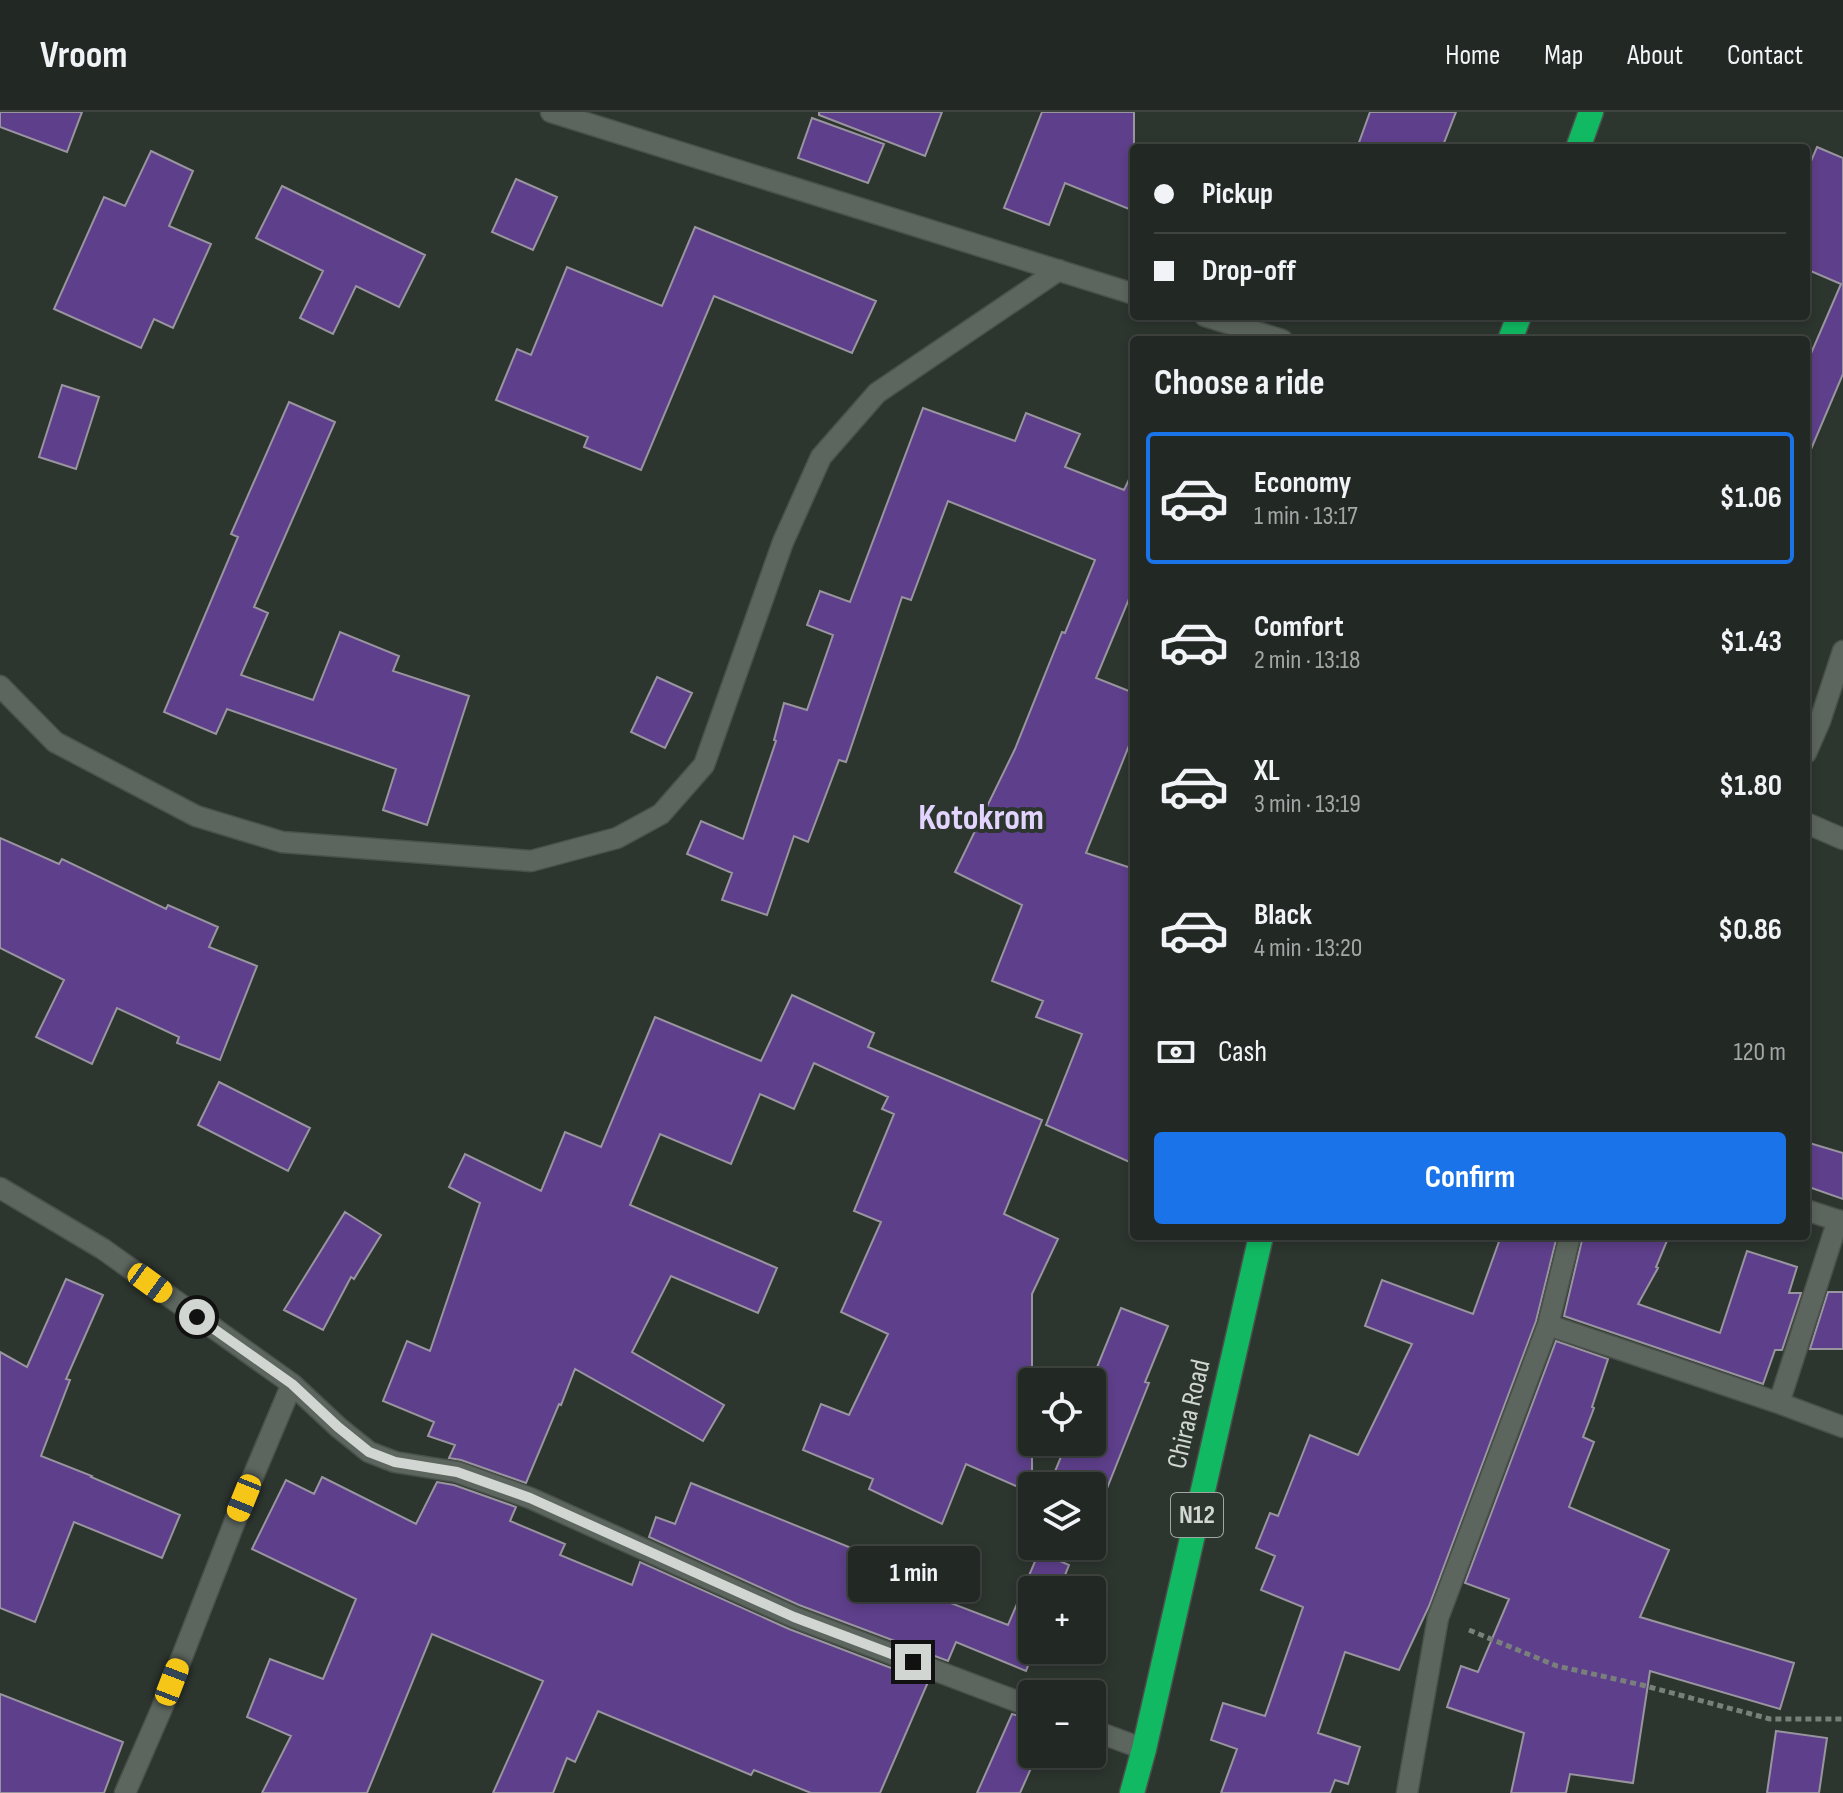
<!DOCTYPE html>
<html lang="en">
<head>
<meta charset="utf-8">
<style>
  body { margin:0; font-family:"Sofia Sans Condensed",sans-serif; background:#2a302b; color:#f1f3f6; height:100vh; display:flex; flex-direction:column; font-size:30px; white-space:nowrap }
  * { box-sizing:border-box; margin:0 }
  p { font-size:26px; color:#a2a6a6 }
  .icon { flex:none; width:44px; height:44px; fill:none; stroke:currentColor; stroke-width:2; stroke-linecap:round; stroke-linejoin:round }
  .map { position:relative; flex:1; overflow:hidden }
  .sheet { position:absolute; left:1130px; top:224px; width:680px; height:904px; display:flex; flex-direction:column; background:#222823; border-radius:8px; box-shadow:0 4px 12px #0003,0 0 0 2px #3f4441 }
  .sheet>* { flex:none }
  .top-card { position:absolute; left:1130px; top:32px; width:680px; height:176px; border-radius:8px; box-shadow:0 4px 12px #0003,0 0 0 2px #3f4441; display:grid; align-content:center; height:176px; padding:0 24px; background:#222823 }
  .controls { position:absolute; left:1018px; top:1256px; display:grid; gap:16px }
  .controls a { display:grid; place-items:center; width:88px; height:88px; border-radius:8px; background:#222823; box-shadow:0 4px 12px #0003,0 0 0 2px #3f4441; font-size:40px }
  .end { position:absolute; width:36px; height:36px; margin:-18px; border:10px solid #d1d6d2; background:#111; box-shadow:0 0 0 4px #111 }
  .from { border-radius:50% }
  .bubble { position:absolute; height:56px; border-radius:8px; background:#222823; box-shadow:0 4px 12px #0003,0 0 0 2px #3f4441; font-size:26px; font-weight:700; line-height:56px; text-align:center }
  .car { position:absolute; width:24px; height:48px; margin:-24px -12px; border-radius:10px; box-shadow:0 0 6px 2px #0007; background:linear-gradient(#f5c518 24%,#345 0 40%,#f5c518 0 76%,#345 0 86%,#f5c518 0) }
  .top-card b { display:flex; align-items:center; gap:28px; height:76px; font-size:30px }
  .top-card b+b { border-top:2px solid #3f4441 }
  .top-card i { width:20px; height:20px; background:#f1f3f6 }
  ul { padding:0; list-style:none }
  li { display:flex; align-items:center; gap:24px; height:132px; margin:0 16px 12px; padding:0 8px; border:4px solid transparent; border-radius:8px }
  li div { flex:1 }
  li b { display:block; font-size:30px }
  li em { font-style:normal; font-weight:700 }
  li.selected { border-color:#1a73e8 }
  li>.icon { width:72px; height:72px; stroke-width:1.5 }
  h2 { padding:0 24px; font-size:36px; line-height:96px }
  .pay { display:flex; align-items:center; gap:20px; height:88px; padding:0 24px; font-size:30px }
  .pay p { margin-inline-start:auto }
  .cta { display:flex; gap:16px; margin-top:auto; padding:16px 24px }
  .cta a { flex:1; height:92px; border-radius:8px; background:#1a73e8; color:#fff; font-size:32px; font-weight:700; line-height:92px; text-align:center }
  header { display:flex; align-items:center; gap:48px; box-sizing:border-box; height:112px; padding:0 40px; background:#222823; border-bottom:2px solid #3f4441 }
  header strong { font-size:38px }
  nav { display:flex; gap:44px; margin-inline-start:auto; font-size:28px }
  .map>svg:first-child { display:block }
  .building { fill:#5e3f8b; stroke:#98959f; stroke-width:2 }
  .lines { fill:none; stroke-linecap:round; stroke-linejoin:round }
  .street-casing { stroke:#4a514b; stroke-width:23 }
  .highway-casing { stroke:#4a514b; stroke-width:27 }
  .path { stroke:#79807b; stroke-width:5; stroke-dasharray:6 4; stroke-linecap:butt }
  .street { stroke:#5c655e; stroke-width:20 }
  .highway { stroke:#11b962; stroke-width:24 }
  .route { stroke:#d1d6d2; stroke-width:10 }
  .labels { text-anchor:middle; dominant-baseline:central; stroke-width:8; stroke-linejoin:round; paint-order:stroke }
  .shield { fill:#2d352f; stroke:#a0a6a1; stroke-width:2 }
  .shield-label { font-size:26px; font-weight:bold; fill:#d1d6d2 }
  .street-label { font-size:28px; fill:#d1d6d2; stroke:#2d352f }
  .district-label { font-size:36px; font-weight:bold; fill:#e2d4ff; stroke:#2d352f }
</style>
</head>
<body>
<header>
<strong>Vroom</strong>
<nav><a>Home</a><a>Map</a><a>About</a><a>Contact</a></nav>
</header>
<div class="map">
<svg width="1843" height="1681" viewBox="0 0 1843 1681">
  <rect width="100%" height="100%" fill="#2d352f"/>
  <path class="building" d="M 0,0 L 82,0 L 67,40 L 0,15 Z
    M 819,0 L 942,0 L 925,44 L 819,3 Z
    M 1042,0 L 1134,0 L 1134,99 L 1065,71 L 1049,113 L 1004,96 Z
    M 1370,0 L 1456,0 L 1442,36 L 1357,36 Z
    M 812,6 L 884,32 L 868,71 L 798,46 Z
    M 1817,35 L 1843,46 L 1843,262 L 1806,349 L 1806,253 L 1841,172 L 1806,157 L 1806,61 Z
    M 151,39 L 193,59 L 169,114 L 211,132 L 173,216 L 154,207 L 141,236 L 54,197 L 104,85 L 125,94 Z
    M 516,67 L 557,85 L 533,138 L 492,120 Z
    M 282,74 L 425,143 L 399,195 L 356,174 L 333,222 L 300,206 L 323,159 L 256,126 Z
    M 695,115 L 876,189 L 852,241 L 714,184 L 641,358 L 584,335 L 588,325 L 496,288 L 517,237 L 531,243 L 567,155 L 662,194 Z
    M 62,273 L 99,285 L 76,357 L 39,345 Z
    M 289,290 L 335,310 L 254,495 L 268,501 L 241,563 L 313,588 L 340,520 L 399,544 L 393,559 L 469,584 L 427,713 L 383,698 L 396,657 L 227,597 L 216,622 L 164,600 L 238,425 L 231,422 Z
    M 923,296 L 1015,329 L 1026,301 L 1080,322 L 1065,355 L 1124,378 L 1134,357 L 1134,475 L 1096,566 L 1134,581 L 1134,621 L 1086,741 L 1134,757 L 1134,1052 L 1046,1013 L 1082,922 L 1036,905 L 1043,889 L 992,869 L 1022,793 L 955,760 L 1015,637 L 1062,520 L 1065,521 L 1095,448 L 948,389 L 911,488 L 902,485 L 846,650 L 839,648 L 808,730 L 794,724 L 767,803 L 722,788 L 732,761 L 687,742 L 701,709 L 743,727 L 776,629 L 774,628 L 784,591 L 807,598 L 833,523 L 807,513 L 820,479 L 850,490 Z
    M 657,565 L 692,581 L 665,636 L 631,620 Z
    M 0,726 L 59,752 L 62,747 L 166,797 L 168,793 L 218,815 L 209,835 L 257,854 L 220,948 L 177,931 L 179,925 L 117,896 L 92,952 L 36,925 L 64,868 L 0,836 Z
    M 792,883 L 874,921 L 868,935 L 1042,1008 L 1004,1102 L 1058,1127 L 1032,1182 L 1032,1381 L 966,1352 L 942,1412 L 869,1377 L 873,1367 L 803,1338 L 821,1292 L 849,1303 L 888,1222 L 841,1200 L 881,1110 L 854,1099 L 894,1002 L 882,997 L 888,985 L 814,951 L 794,997 L 760,982 L 731,1052 L 660,1022 L 630,1093 L 777,1156 L 758,1201 L 671,1164 L 632,1240 L 724,1293 L 703,1329 L 575,1257 L 561,1293 L 559,1292 L 526,1371 L 461,1348 L 449,1346 L 455,1333 L 428,1324 L 434,1310 L 383,1289 L 407,1229 L 430,1239 L 480,1091 L 449,1075 L 465,1042 L 541,1079 L 565,1020 L 601,1035 L 655,905 L 761,949 Z
    M 219,970 L 310,1016 L 288,1059 L 198,1013 Z
    M 1806,1030 L 1843,1041 L 1843,1087 L 1806,1074 Z
    M 345,1100 L 381,1123 L 354,1167 L 351,1165 L 323,1218 L 284,1198 Z
    M 1501,1124 L 1557,1124 L 1536,1209 L 1429,1494 L 1399,1558 L 1345,1540 L 1318,1621 L 1360,1635 L 1348,1672 L 1335,1668 L 1330,1681 L 1221,1681 L 1237,1637 L 1211,1628 L 1223,1591 L 1265,1604 L 1303,1495 L 1261,1478 L 1275,1444 L 1256,1436 L 1270,1401 L 1278,1404 L 1310,1323 L 1358,1343 L 1412,1232 L 1365,1214 L 1382,1168 L 1473,1202 Z
    M 1583,1124 L 1669,1124 L 1656,1155 L 1658,1156 L 1638,1192 L 1720,1221 L 1747,1139 L 1797,1155 L 1789,1181 L 1801,1181 L 1782,1238 L 1775,1238 L 1763,1272 L 1564,1204 Z
    M 66,1167 L 103,1183 L 66,1267 L 70,1268 L 41,1344 L 92,1364 L 91,1365 L 180,1403 L 162,1446 L 74,1410 L 35,1510 L 0,1496 L 0,1240 L 27,1255 Z
    M 1828,1180 L 1843,1180 L 1843,1237 L 1810,1237 Z
    M 1121,1196 L 1168,1214 L 1145,1270 L 1149,1271 L 1094,1409 L 1092,1409 L 1092,1374 L 1049,1374 L 1067,1330 L 1092,1330 L 1091,1270 Z
    M 1556,1229 L 1608,1247 L 1592,1295 L 1594,1296 L 1583,1325 L 1594,1330 L 1569,1395 L 1669,1438 L 1640,1505 L 1794,1551 L 1780,1597 L 1650,1559 L 1633,1671 L 1570,1662 L 1566,1681 L 1511,1681 L 1524,1621 L 1447,1595 L 1461,1554 L 1478,1560 L 1509,1487 L 1465,1471 Z
    M 322,1365 L 416,1412 L 437,1370 L 454,1373 L 516,1395 L 510,1409 L 565,1432 L 560,1443 L 632,1473 L 640,1450 L 789,1517 L 928,1570 L 880,1681 L 811,1681 L 754,1658 L 751,1663 L 598,1599 L 575,1650 L 567,1646 L 553,1681 L 493,1681 L 543,1569 L 432,1522 L 367,1681 L 262,1681 L 291,1624 L 247,1605 L 270,1547 L 323,1567 L 356,1487 L 252,1437 L 286,1368 L 314,1382 Z
    M 691,1371 L 945,1474 L 940,1487 L 1008,1513 L 1039,1440 L 1069,1453 L 1059,1478 L 1032,1478 L 1032,1538 L 1034,1538 L 1026,1559 L 956,1530 L 948,1549 L 799,1493 L 649,1425 L 656,1405 L 675,1412 Z
    M 0,1582 L 123,1630 L 104,1681 L 0,1681 Z
    M 1012,1602 L 1032,1608 L 1032,1654 L 1020,1681 L 977,1681 Z
    M 1776,1619 L 1827,1626 L 1819,1681 L 1767,1681 Z"/>
  <g class="lines">
    <defs>
      <path id="street" d="M 551,0 L 1134,182
        M 1205,204 L 1282,228
        M 0,574 L 55,630 L 196,704 L 282,730 L 531,749 L 617,726 L 661,702 L 704,653 L 783,430 L 821,345 L 877,281 L 1059,158
        M 1806,641 L 1820,609 L 1843,539
        M 1806,711 L 1843,727
        M 0,1076 L 103,1137 L 292,1272 L 338,1315 L 369,1340 L 395,1350 L 457,1360 L 530,1386 L 794,1505 L 1032,1595
        M 1806,1098 L 1843,1110
        M 1570,1124 L 1548,1213 L 1779,1291 L 1843,1315
        M 1779,1291 L 1838,1108
        M 1092,1618 L 1144,1637
        M 125,1681 L 162,1596 L 244,1386 L 292,1272
        M 1407,1681 L 1438,1506 L 1548,1213"/>
      <path id="highway" d="M 1578,36 L 1591,0
        M 1510,228 L 1519,204
        M 1132,1681 L 1144,1637 L 1261,1124"/>
    </defs>
    <use href="#street" class="street-casing"/>
    <use href="#highway" class="highway-casing"/>
    <path class="path" d="M 1469,1518 L 1557,1554 L 1642,1573 L 1770,1607 L 1843,1607"/>
    <use href="#street" class="street"/>
    <use href="#highway" class="highway"/>
  </g>
  <g class="lines">
    <path class="route" d="M 197,1205 L 292,1272 L 338,1315 L 369,1340 L 395,1350 L 457,1360 L 530,1386 L 794,1505 L 913,1550"/>
  </g>
  <g class="labels">
    <rect class="shield" x="1171" y="1381" width="52" height="44" rx="6"/>
    <g class="shield-label">
      <text x="1197" y="1403">N12</text>
    </g>
    <g class="street-label">
      <text transform="translate(1189 1302) rotate(-77)">Chiraa Road</text>
    </g>
    <g class="district-label">
      <text x="981" y="706">Kotokrom</text>
    </g>
  </g>
</svg>
<div class="controls">
<a><svg class="icon" aria-label="locate" viewBox="0 0 24 24"><circle cx="12" cy="12" r="6"/><path d="M12 2v4M12 18v4M2 12h4M18 12h4"/></svg></a>
<a><svg class="icon" aria-label="layers" viewBox="0 0 24 24"><path d="M12 4l9 5-9 5-9-5zM3 14l9 5 9-5"/></svg></a>
<a>+</a>
<a>−</a>
</div>
<i class="end from" style="left:197px;top:1205px"></i>
<i class="end" style="left:913px;top:1550px"></i>
<div class="bubble" style="left:848px;top:1434px;width:132px">1 min</div>
<i class="car" style="left:150px;top:1171px;rotate:126deg"></i>
<i class="car" style="left:244px;top:1386px;rotate:202deg"></i>
<i class="car" style="left:172px;top:1570px;rotate:21deg"></i>
<div class="top-card">
<b><i class="from"></i>Pickup</b>
<b><i></i>Drop-off</b>
</div>
<section class="sheet">
<h2>Choose a ride</h2>
<ul>
<li class="selected"><svg class="icon" aria-label="car" viewBox="0 0 24 24"><path d="M5 17H2v-5l4-1 3-4h7l3 4 3 1v5h-3M9 17h6M6 11h13"/><circle cx="7" cy="17" r="2"/><circle cx="17" cy="17" r="2"/></svg><div><b>Economy</b><p>1 min · 13:17</p></div><em>$1.06</em></li>
<li><svg class="icon" aria-label="car" viewBox="0 0 24 24"><path d="M5 17H2v-5l4-1 3-4h7l3 4 3 1v5h-3M9 17h6M6 11h13"/><circle cx="7" cy="17" r="2"/><circle cx="17" cy="17" r="2"/></svg><div><b>Comfort</b><p>2 min · 13:18</p></div><em>$1.43</em></li>
<li><svg class="icon" aria-label="car" viewBox="0 0 24 24"><path d="M5 17H2v-5l4-1 3-4h7l3 4 3 1v5h-3M9 17h6M6 11h13"/><circle cx="7" cy="17" r="2"/><circle cx="17" cy="17" r="2"/></svg><div><b>XL</b><p>3 min · 13:19</p></div><em>$1.80</em></li>
<li><svg class="icon" aria-label="car" viewBox="0 0 24 24"><path d="M5 17H2v-5l4-1 3-4h7l3 4 3 1v5h-3M9 17h6M6 11h13"/><circle cx="7" cy="17" r="2"/><circle cx="17" cy="17" r="2"/></svg><div><b>Black</b><p>4 min · 13:20</p></div><em>$0.86</em></li>
</ul>
<div class="pay"><svg class="icon" aria-label="cash" viewBox="0 0 24 24"><path d="M3 7h18v10H3z"/><circle cx="12" cy="12" r="2"/></svg>Cash<p>120 m</p></div>
<div class="cta"><a>Confirm</a></div>
</section>
</div>
</body>
</html>
